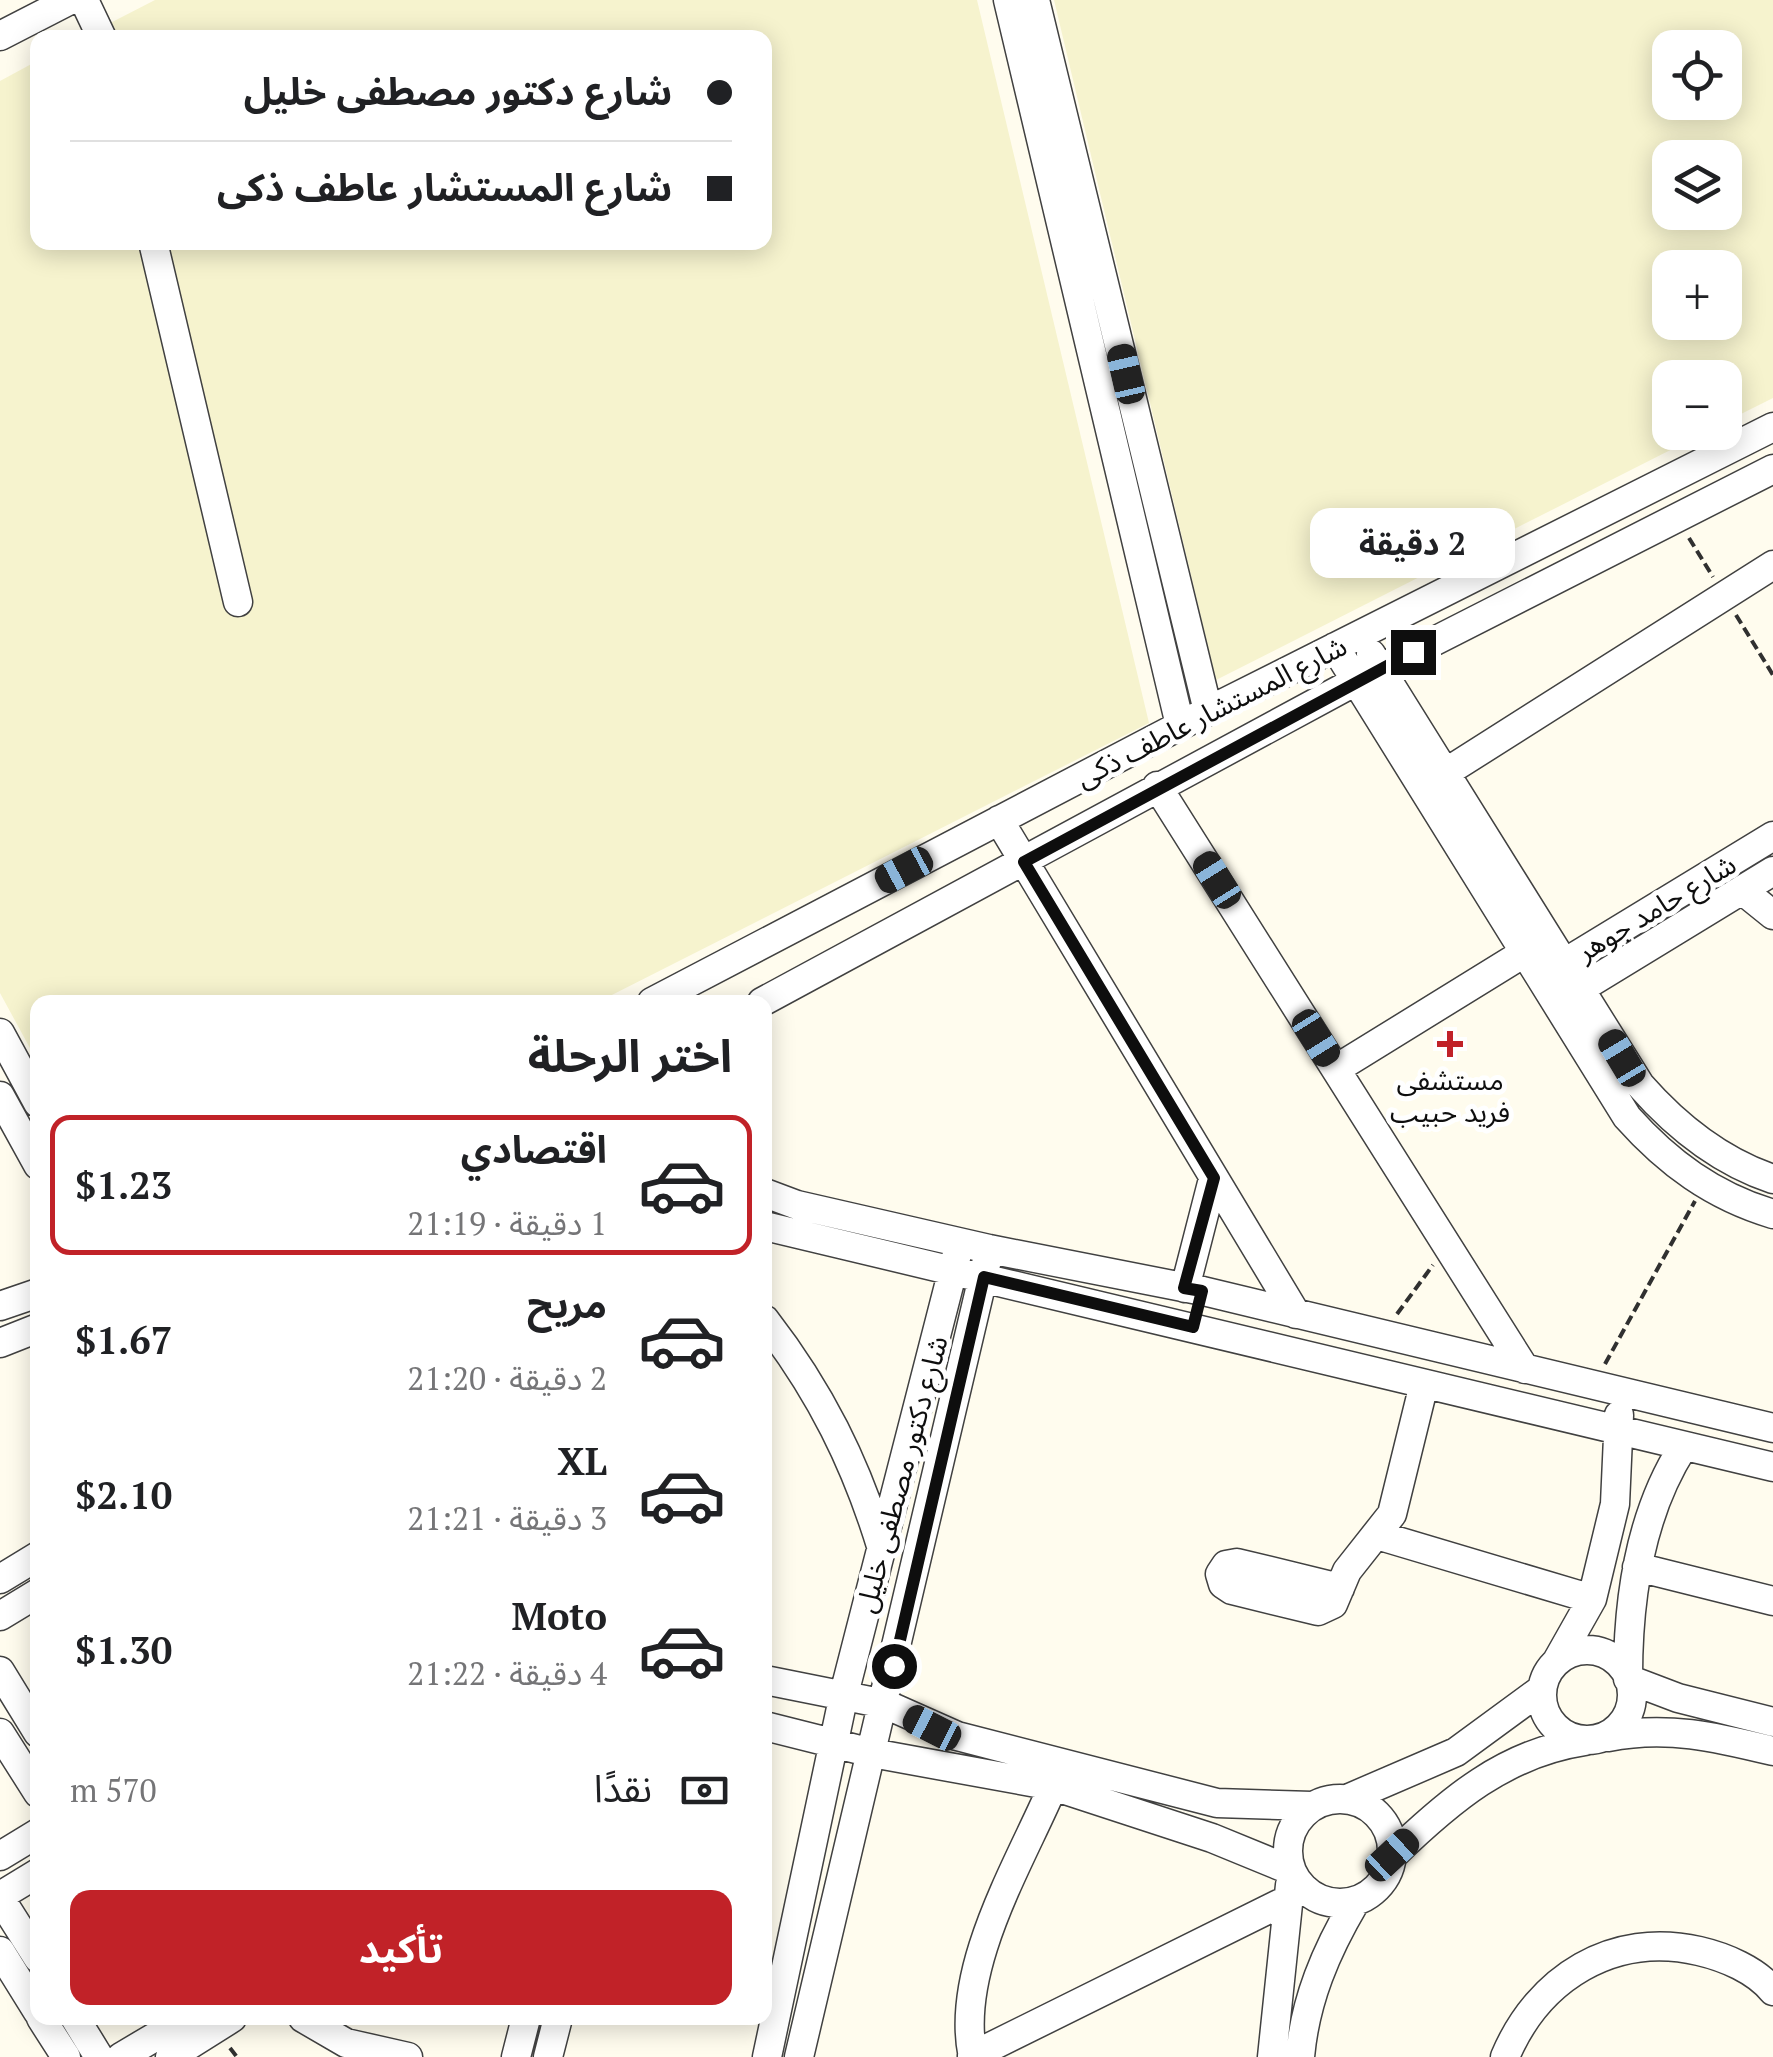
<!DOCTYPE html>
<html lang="ar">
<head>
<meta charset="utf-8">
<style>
  body { margin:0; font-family:"PT Serif","Noto Sans Arabic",serif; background:#f2f2f2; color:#202124; direction:rtl; height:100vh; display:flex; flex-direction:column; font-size:38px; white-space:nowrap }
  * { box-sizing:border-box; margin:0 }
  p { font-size:32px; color:#757577 }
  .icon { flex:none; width:55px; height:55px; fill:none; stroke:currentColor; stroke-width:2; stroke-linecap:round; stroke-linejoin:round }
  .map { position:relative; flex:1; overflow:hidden; direction:ltr }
  .sheet { position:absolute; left:30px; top:995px; width:742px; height:1030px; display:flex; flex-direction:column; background:#fff; border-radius:20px; box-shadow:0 5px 25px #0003; direction:rtl }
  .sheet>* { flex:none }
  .guide { position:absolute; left:30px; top:30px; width:742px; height:220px; border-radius:20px; box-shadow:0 5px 25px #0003; direction:rtl; display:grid; align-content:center; height:220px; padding:0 40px; background:#fff }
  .buttons { position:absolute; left:1652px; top:30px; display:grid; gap:20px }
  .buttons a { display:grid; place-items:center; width:90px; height:90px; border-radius:20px; background:#fff; box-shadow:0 5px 25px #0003; font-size:50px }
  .end { position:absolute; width:45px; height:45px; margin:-22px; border:12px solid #0e0e0e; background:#fff; box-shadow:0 0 0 5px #fff }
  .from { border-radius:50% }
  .bubble { position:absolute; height:70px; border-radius:20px; background:#fff; box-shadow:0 5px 25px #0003; font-size:32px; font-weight:700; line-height:70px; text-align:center; direction:rtl }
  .car { position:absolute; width:30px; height:60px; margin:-30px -15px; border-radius:12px; box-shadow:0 0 8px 2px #0007; background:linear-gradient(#222 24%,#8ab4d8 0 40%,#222 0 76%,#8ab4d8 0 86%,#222 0) }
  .guide b { display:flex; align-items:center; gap:35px; height:95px; font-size:38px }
  .guide b+b { border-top:2px solid #e0e0e0 }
  .guide i { width:25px; height:25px; background:#202124 }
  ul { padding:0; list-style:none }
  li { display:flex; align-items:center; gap:30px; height:140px; margin:0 20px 15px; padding:0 20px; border:5px solid transparent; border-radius:20px }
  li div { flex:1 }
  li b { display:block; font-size:38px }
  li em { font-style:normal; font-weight:700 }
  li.current { border-color:#c12228 }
  li>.icon { width:90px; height:90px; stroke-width:1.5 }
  h2 { padding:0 40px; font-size:45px; line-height:120px }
  .pay { display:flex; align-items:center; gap:25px; height:110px; padding:0 40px; font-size:38px }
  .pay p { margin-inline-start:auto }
  .cta { display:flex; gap:20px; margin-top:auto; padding:20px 40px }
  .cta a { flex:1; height:115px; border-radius:20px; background:#c12228; color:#fff; font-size:40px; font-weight:700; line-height:115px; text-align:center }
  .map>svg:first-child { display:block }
  .farmland { fill:#f6f3ce; fill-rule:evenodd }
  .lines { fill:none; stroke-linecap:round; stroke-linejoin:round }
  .minor-casing { stroke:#414141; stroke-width:31 }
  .path { stroke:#303030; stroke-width:4; stroke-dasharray:10 5; stroke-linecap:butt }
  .minor { stroke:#fff; stroke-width:28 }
  .route { stroke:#0e0e0e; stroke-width:12 }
  .poi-dot { fill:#c12228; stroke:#fff; stroke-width:4 }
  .labels { text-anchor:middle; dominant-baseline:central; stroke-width:10; stroke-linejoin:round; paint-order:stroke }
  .street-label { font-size:28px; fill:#0e0e0e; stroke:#fff }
  .poi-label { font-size:28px; fill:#0e0e0e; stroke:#fff }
</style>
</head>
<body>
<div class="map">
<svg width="1773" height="2057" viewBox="0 0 1773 2057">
  <rect width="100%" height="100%" fill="#fffcee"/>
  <path class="farmland" d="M 155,0 L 977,0 L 1149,723 L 598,1002 L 38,1002 L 37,1061 L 0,993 L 0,81 L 37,61 L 38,242 L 765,242 L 765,38 L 83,37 Z
    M 1054,0 L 1773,0 L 1773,398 L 1725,422 L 1725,378 L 1670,378 L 1670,432 L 1704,433 L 1216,680 ZM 1670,48 L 1725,48 L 1725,102 L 1670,102 ZM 1670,158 L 1725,158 L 1725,212 L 1670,212 ZM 1670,268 L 1725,268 L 1725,322 L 1670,322 Z"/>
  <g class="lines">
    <defs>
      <path id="minor" d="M 84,0 L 102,38
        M 1008,0 L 1180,725
        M 1035,0 L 1208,711
        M 0,36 L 70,0
        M 153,242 L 238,602
        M 1335,647 L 1627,1117 C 1668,1163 1713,1196 1773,1214
        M 1371,654 L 1640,1085 C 1677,1127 1719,1161 1773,1179
        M 1445,773 L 1773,565
        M 1157,786 L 1525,1369
        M 999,820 L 1296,1314
        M 1742,890 L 1773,915
        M 1548,973 L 1773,836
        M 1565,998 L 1773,871
        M 652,1002 L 1208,711 L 1773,427
        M 762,1002 L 1356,681 L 1773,469
        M 0,1033 L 38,1103
        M 1336,1069 L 1524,953
        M 0,1096 L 38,1165
        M 765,1193 L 797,1205 L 989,1249 L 1203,1291 L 1773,1428
        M 765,1226 L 1773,1467
        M 1185,1288 L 1213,1179
        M 0,1306 L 38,1293
        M 765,1320 C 820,1391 856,1463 882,1549
        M 0,1343 L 38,1328
        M 1377,1535 L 1592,1599
        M 1637,1567 L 1773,1601
        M 0,1579 L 38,1556
        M 1340,1588 L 1237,1563 L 1226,1565 L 1220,1574 L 1223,1584 L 1232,1590 L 1318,1611 L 1333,1604 L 1347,1571 L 1392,1514 L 1424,1384
        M 0,1616 L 38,1593
        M1542 1695a45 45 0 1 1 90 0a45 45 0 1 1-90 0Z
        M 1557,1661 L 1592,1599 L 1615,1504 L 1619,1415
        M 0,1671 L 38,1733
        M 1628,1676 C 1628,1597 1640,1514 1683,1447
        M 1628,1679 L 1678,1698 L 1773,1722
        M 765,1680 L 885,1704 L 957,1736 L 1217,1803 L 1312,1806
        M 765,1726 L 872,1753 L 1053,1786 L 1212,1838 L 1290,1870
        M 0,1733 L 38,1793
        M 1608,1737 C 1666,1725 1716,1737 1773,1751
        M1288 1851a52 52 0 1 1 104 0a52 52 0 1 1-104 0Z
        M 1347,1799 L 1456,1752 L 1542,1689
        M 1393,1855 C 1450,1800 1505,1753 1585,1741
        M 0,1856 L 38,1833
        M 0,1896 L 38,1873
        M 0,1898 L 38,1958
        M 0,1951 L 38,2012
        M 41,2018 L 66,2057
        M 75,2018 L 99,2057
        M 303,2018 L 346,2043 L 408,2057
        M 972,2056 L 1289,1899
        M 121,2057 L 187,2018
        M 170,2057 L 232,2018
        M 516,2057 L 526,2018
        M 548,2057 L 558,2018
        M 767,2057 L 844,1694 L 957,1254
        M 799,2057 L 987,1260
        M 973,2057 C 954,1970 1019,1865 1053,1786
        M 1272,2057 L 1290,1885
        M 1300,2057 C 1305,2000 1326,1951 1355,1902
        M 1505,2057 C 1538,1978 1613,1931 1699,1951 C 1725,1957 1756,1970 1773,1991"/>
    </defs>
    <use href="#minor" class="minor-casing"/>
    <path class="path" d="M 1689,538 L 1713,577
      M 1736,615 L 1773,675
      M 1397,1314 L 1433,1265
      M 1605,1364 L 1695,1201
      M 726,2018 L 750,2023
      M 230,2048 L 237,2057"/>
    <use href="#minor" class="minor"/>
  </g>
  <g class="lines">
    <path class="route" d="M 894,1666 L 984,1277 L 1193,1327 L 1202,1291 L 1184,1288 L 1214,1178 L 1024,862 L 1413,652"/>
  </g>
  <path class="poi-dot" d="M1445 1029h10v10h10v10h-10v10h-10v-10h-10v-10h10z"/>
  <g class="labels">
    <g class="street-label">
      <text transform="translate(1211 711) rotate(-27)">شارع المستشار عاطف ذكى</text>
      <text transform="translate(1656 907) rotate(-31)">شارع حامد جوهر</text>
      <text transform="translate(901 1474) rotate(-75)">شارع دكتور مصطفى خليل</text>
    </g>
    <g class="poi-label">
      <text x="1450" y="1079">مستشفى<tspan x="1450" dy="32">فريد حبيب</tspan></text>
    </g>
  </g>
</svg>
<div class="buttons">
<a><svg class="icon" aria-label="locate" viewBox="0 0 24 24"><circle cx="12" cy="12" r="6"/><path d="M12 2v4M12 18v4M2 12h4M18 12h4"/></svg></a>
<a><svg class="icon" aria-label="layers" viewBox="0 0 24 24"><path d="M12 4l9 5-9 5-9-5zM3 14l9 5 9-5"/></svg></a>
<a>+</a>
<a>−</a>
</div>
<i class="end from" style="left:894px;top:1666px"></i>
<i class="end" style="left:1413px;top:652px"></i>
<div class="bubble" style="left:1310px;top:508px;width:205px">2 دقيقة</div>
<i class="car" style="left:1126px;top:374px;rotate:347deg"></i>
<i class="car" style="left:904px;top:870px;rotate:242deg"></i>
<i class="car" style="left:1217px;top:880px;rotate:328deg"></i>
<i class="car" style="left:1316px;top:1038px;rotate:148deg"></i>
<i class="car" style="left:1622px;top:1058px;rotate:329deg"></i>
<i class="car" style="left:932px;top:1728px;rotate:297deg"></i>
<i class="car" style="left:1392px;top:1855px;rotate:47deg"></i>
<div class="guide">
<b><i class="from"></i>شارع دكتور مصطفى خليل</b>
<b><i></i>شارع المستشار عاطف ذكى</b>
</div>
<section class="sheet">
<h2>اختر الرحلة</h2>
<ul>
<li class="current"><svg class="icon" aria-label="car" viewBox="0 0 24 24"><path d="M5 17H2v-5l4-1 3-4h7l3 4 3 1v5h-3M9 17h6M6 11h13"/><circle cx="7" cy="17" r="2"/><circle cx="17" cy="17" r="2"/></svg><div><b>اقتصادي</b><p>1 دقيقة · 21:19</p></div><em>$1.23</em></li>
<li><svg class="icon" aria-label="car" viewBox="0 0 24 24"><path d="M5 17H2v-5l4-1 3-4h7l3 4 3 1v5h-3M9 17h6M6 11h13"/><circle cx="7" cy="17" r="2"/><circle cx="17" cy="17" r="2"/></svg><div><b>مريح</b><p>2 دقيقة · 21:20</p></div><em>$1.67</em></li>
<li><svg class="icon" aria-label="car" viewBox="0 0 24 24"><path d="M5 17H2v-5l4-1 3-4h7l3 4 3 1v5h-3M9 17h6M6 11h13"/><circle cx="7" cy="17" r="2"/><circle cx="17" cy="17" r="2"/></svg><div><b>XL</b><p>3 دقيقة · 21:21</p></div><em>$2.10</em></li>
<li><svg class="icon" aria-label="car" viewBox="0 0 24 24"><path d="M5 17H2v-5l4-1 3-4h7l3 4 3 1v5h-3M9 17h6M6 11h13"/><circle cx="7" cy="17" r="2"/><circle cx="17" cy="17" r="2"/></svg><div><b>Moto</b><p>4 دقيقة · 21:22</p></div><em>$1.30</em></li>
</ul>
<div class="pay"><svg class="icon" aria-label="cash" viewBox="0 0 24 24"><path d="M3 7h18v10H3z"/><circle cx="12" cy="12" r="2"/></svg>نقدًا<p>570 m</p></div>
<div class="cta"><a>تأكيد</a></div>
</section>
</div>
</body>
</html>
